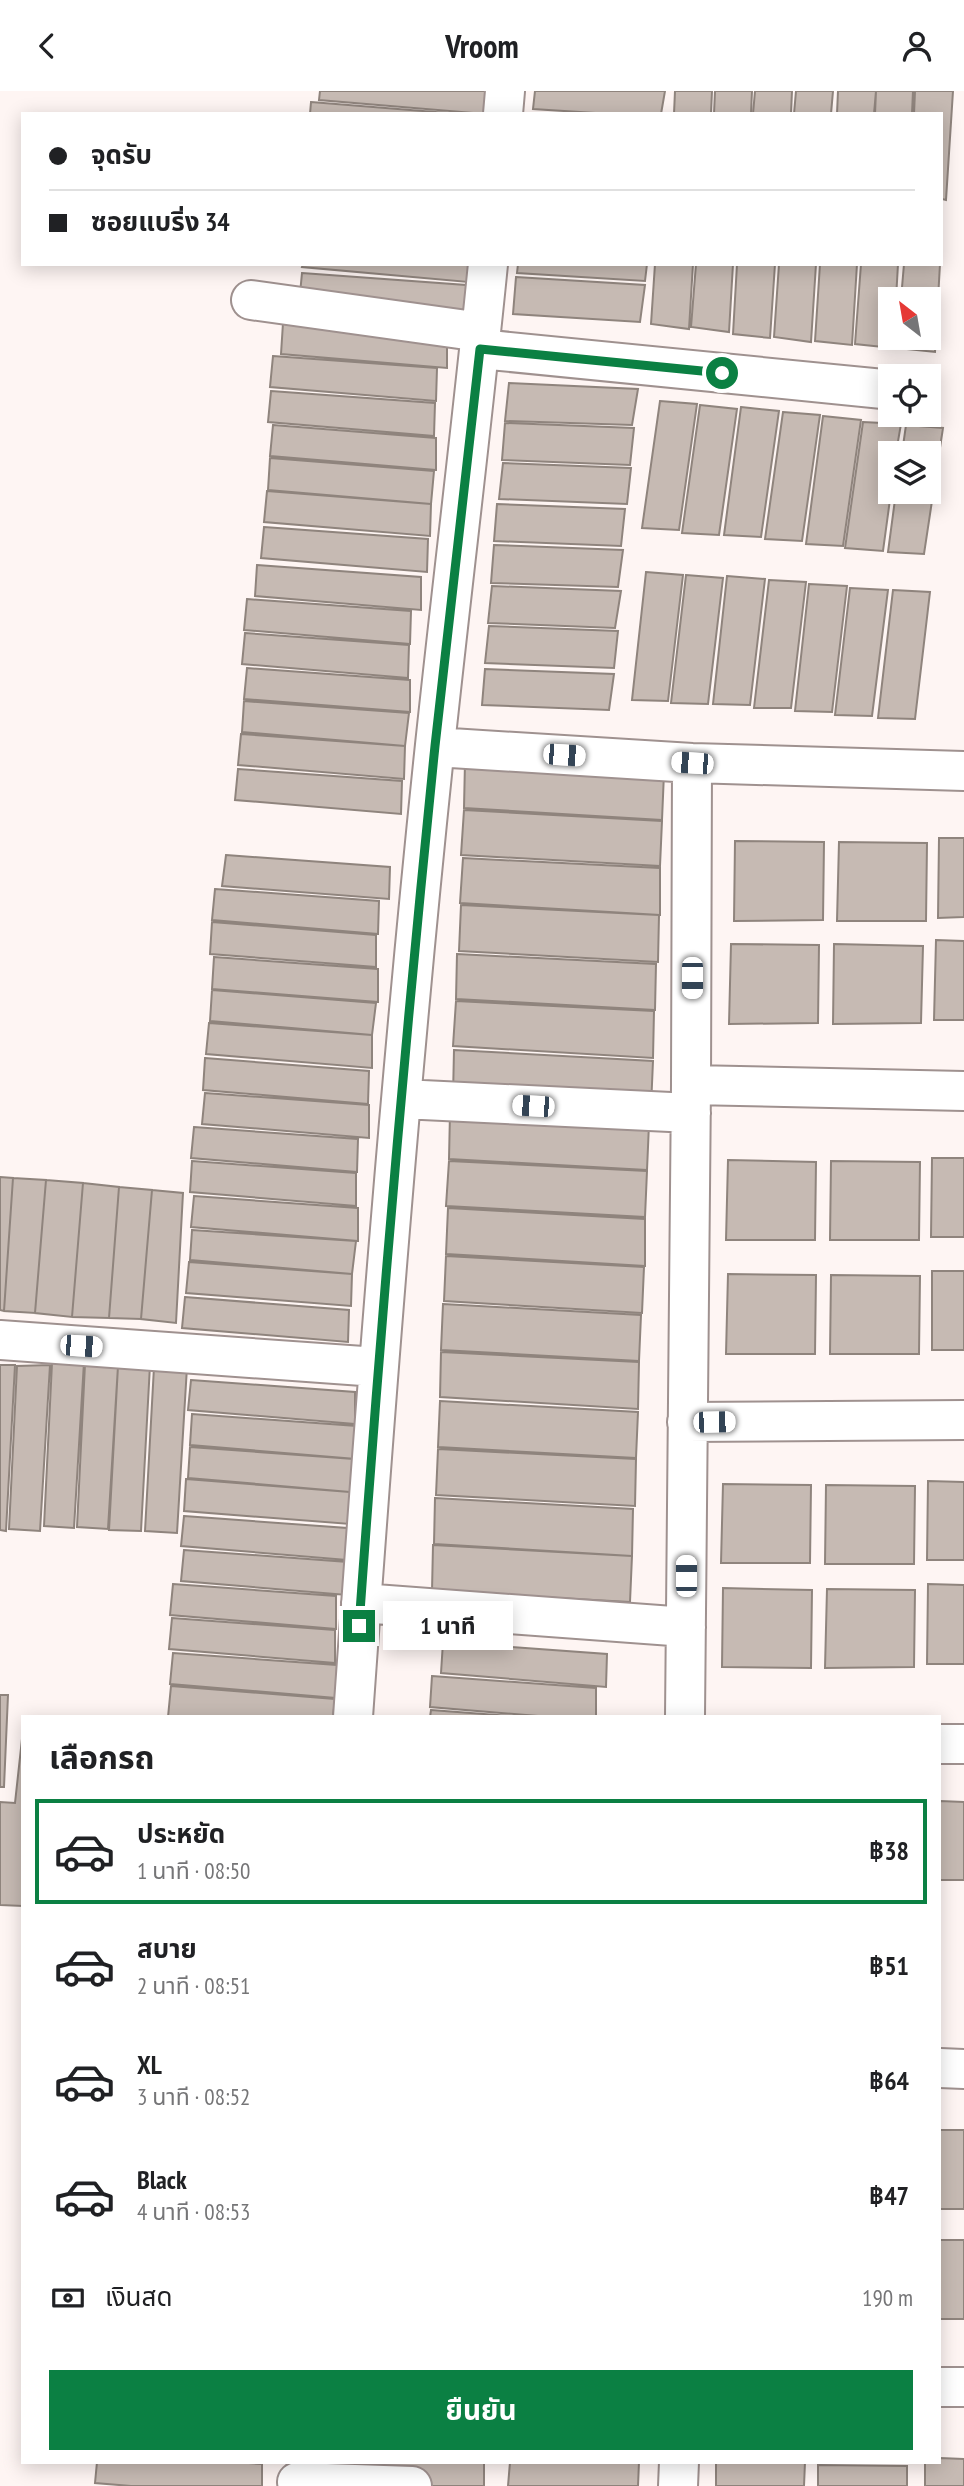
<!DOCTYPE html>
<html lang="th">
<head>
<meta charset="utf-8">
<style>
  body { margin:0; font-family:"PT Sans Narrow","Noto Sans Thai",sans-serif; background:#f6f6f6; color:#202124; height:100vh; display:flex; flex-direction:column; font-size:26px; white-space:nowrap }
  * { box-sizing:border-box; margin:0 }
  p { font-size:23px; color:#757577 }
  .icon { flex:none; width:38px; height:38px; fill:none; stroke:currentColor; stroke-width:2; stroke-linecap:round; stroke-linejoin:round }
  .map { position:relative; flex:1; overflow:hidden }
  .side { position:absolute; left:21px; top:1624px; width:920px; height:749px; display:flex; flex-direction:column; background:#fff; border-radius:0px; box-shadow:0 4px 18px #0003 }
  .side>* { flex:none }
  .top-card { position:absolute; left:21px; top:21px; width:922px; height:154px; border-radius:0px; box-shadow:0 4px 18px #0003; display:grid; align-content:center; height:154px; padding:0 28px; background:#fff }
  .needle { width:46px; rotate:329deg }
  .fabs { position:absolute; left:878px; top:196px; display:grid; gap:14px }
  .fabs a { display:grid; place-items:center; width:63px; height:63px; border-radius:0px; background:#fff; box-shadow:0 4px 18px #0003; font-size:35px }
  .end { position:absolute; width:32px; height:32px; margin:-16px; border:9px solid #0b8043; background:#fff; box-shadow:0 0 0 4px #fff }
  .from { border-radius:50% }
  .bubble { position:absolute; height:49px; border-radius:0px; background:#fff; box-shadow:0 4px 18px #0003; font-size:23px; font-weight:700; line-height:49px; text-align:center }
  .car { position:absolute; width:21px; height:42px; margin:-21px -10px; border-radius:9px; box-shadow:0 0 5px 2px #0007; background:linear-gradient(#fff 24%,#345 0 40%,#fff 0 76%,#345 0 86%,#fff 0) }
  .top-card b { display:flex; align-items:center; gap:24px; height:66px; font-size:26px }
  .top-card b+b { border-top:2px solid #e0e0e0 }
  .top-card i { width:18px; height:18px; background:#202124 }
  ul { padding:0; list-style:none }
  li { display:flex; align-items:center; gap:21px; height:105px; margin:0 14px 10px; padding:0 14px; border:4px solid transparent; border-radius:0px }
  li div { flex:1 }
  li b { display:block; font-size:26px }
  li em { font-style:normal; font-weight:700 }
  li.active { border-color:#0b8043 }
  li>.icon { width:63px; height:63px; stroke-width:1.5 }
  h2 { padding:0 28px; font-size:32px; line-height:84px }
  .pay { display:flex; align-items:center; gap:18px; height:77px; padding:0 28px; font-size:26px }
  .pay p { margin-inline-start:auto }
  .primary-button { display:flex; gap:14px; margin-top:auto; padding:14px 28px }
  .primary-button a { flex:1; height:80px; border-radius:0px; background:#0b8043; color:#fff; font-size:28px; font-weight:700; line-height:80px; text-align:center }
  header { display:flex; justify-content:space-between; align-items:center; height:91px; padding:0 28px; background:#fff; font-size:32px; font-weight:700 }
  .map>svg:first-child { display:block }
  .building { fill:#c6bab3; stroke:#8f847d; stroke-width:2 }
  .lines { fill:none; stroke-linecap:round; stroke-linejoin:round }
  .minor-casing { stroke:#9f918f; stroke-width:42 }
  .minor { stroke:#fff; stroke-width:38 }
  .route { stroke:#0b8043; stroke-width:9 }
</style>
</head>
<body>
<header><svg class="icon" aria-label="back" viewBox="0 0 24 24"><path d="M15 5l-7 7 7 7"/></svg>Vroom<svg class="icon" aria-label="person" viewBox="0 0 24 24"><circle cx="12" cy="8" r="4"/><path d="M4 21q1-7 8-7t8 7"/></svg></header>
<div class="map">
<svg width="964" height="2395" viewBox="0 0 964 2395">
  <rect width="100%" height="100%" fill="#fef5f3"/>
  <path class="building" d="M 320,0 L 486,0 L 485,23 L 319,9 Z
    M 535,0 L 665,0 L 661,23 L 611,23 L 533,18 Z
    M 675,0 L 712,0 L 711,23 L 674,23 Z
    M 715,0 L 752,0 L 751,23 L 714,23 Z
    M 755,0 L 792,0 L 791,23 L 753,23 Z
    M 796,0 L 833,0 L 831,23 L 794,23 Z
    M 838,0 L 876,0 L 874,23 L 837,23 Z
    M 876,0 L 913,0 L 912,23 L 875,23 Z
    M 915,0 L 953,0 L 946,109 L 942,108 L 942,23 L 914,23 Z
    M 311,11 L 460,23 L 310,23 Z
    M 303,173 L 469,173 L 468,191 L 302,176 Z
    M 518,173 L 647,173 L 645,190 L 517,182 Z
    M 655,173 L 693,173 L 689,238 L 651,233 Z
    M 696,173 L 733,173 L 729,241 L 691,236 Z
    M 737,173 L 775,173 L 770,247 L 733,243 Z
    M 779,173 L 816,173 L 811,251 L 774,246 Z
    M 820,173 L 857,173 L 852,254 L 815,250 Z
    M 861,173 L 898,173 L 896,208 L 891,208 L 892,257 L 855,253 Z
    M 904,173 L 940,173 L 935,261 L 898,257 L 899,247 L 929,247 L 929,208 L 901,208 Z
    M 302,182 L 466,194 L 466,227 L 299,213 Z
    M 516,186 L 645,194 L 640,231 L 513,223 Z
    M 283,232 L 447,244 L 447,277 L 281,263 Z
    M 273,265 L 437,277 L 436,310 L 270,296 Z
    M 509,292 L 638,298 L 632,334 L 505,330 Z
    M 271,300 L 435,312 L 434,345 L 268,331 Z
    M 660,310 L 697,313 L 679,439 L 642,437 Z
    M 700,314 L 737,318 L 719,444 L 682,442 Z
    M 741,316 L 779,320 L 761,446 L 724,444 Z
    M 783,321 L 820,324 L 802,450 L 765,448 Z
    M 823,325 L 861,329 L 843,455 L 806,453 Z
    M 863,331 L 901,333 L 896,362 L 891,362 L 891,401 L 883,460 L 845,457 Z
    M 505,332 L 634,337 L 630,374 L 502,369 Z
    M 273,334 L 436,347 L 436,379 L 270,365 Z
    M 906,334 L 943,337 L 924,463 L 888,461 L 896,401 L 929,401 L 929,362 L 902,362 Z
    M 270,367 L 434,380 L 431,413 L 268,399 Z
    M 503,372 L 631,377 L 627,413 L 499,408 Z
    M 267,400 L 431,413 L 430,445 L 264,431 Z
    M 497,413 L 625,418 L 621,455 L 494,450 Z
    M 264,436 L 428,448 L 427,481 L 261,467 Z
    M 494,454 L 623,459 L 618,496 L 491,492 Z
    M 257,474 L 421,486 L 421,519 L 255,505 Z
    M 646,481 L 683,484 L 668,610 L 632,609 Z
    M 686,484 L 723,487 L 708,613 L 671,612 Z
    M 727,485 L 765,488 L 750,614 L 713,613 Z
    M 769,489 L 806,491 L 791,617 L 754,617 Z
    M 809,493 L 847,495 L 832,621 L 795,620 Z
    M 492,495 L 621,500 L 615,537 L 488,532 Z
    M 850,497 L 888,499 L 872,625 L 835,624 Z
    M 893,499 L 930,501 L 915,628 L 878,627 Z
    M 247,508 L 411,520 L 410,553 L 244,539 Z
    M 489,535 L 618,540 L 614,577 L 485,572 Z
    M 245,542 L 409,554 L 408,587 L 242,573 Z
    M 247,577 L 410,589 L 410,621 L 244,608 Z
    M 485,578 L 614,583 L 609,619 L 482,614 Z
    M 244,610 L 409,622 L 405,655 L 242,641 Z
    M 241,643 L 405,655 L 404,688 L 238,674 Z
    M 465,671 L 664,682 L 662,729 L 464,717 Z
    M 238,678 L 402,690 L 401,723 L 235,709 Z
    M 464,719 L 662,730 L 660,775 L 461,764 Z
    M 939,747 L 964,747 L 964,826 L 938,827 Z
    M 735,750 L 824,751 L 823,829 L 734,830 Z
    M 839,751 L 927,752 L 926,830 L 837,830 Z
    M 226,764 L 390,776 L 389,808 L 222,795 Z
    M 463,767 L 660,777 L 660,824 L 460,812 Z
    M 215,798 L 379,810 L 378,843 L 212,829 Z
    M 461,814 L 659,824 L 658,871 L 459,860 Z
    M 212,831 L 376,844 L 376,876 L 210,863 Z
    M 936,849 L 964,850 L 964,929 L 934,929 Z
    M 731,853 L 819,854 L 818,932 L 729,933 Z
    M 834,853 L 923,855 L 921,932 L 833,933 Z
    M 457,863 L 656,873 L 655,919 L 456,908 Z
    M 214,866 L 378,878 L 378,911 L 212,898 Z
    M 212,899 L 376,912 L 372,944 L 210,930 Z
    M 456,910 L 654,920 L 653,967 L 453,955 Z
    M 209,932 L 372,944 L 372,977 L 206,963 Z
    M 454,959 L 653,970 L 651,1016 L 453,1005 Z
    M 205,967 L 369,980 L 368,1013 L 203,999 Z
    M 205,1002 L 369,1014 L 369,1047 L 202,1033 Z
    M 450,1022 L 649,1033 L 647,1079 L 449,1068 Z
    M 194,1036 L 358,1048 L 357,1081 L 191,1067 Z
    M 932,1067 L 964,1067 L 964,1146 L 931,1146 Z
    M 728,1069 L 816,1071 L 815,1149 L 726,1149 Z
    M 192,1070 L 356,1082 L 356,1115 L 190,1101 Z
    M 449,1070 L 647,1080 L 645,1126 L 446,1115 Z
    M 831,1070 L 920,1071 L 919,1149 L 830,1149 Z
    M 0,1086 L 13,1087 L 4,1220 L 0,1219 Z
    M 13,1087 L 46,1089 L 35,1222 L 4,1220 Z
    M 46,1089 L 83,1092 L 72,1226 L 35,1222 Z
    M 83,1092 L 119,1096 L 109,1227 L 72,1226 Z
    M 119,1096 L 152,1099 L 141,1228 L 109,1227 Z
    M 152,1099 L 183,1102 L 176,1232 L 141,1228 Z
    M 194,1105 L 358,1117 L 358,1150 L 191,1136 Z
    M 448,1117 L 645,1128 L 645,1175 L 446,1163 Z
    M 192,1139 L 356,1150 L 352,1183 L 190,1169 Z
    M 446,1165 L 644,1176 L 642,1222 L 444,1210 Z
    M 189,1171 L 352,1183 L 351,1215 L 186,1202 Z
    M 932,1180 L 964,1180 L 964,1259 L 932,1259 Z
    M 728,1183 L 816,1184 L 815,1263 L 726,1263 Z
    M 831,1184 L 920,1185 L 919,1263 L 830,1263 Z
    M 185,1206 L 349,1219 L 348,1251 L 182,1237 Z
    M 443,1213 L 641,1224 L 639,1270 L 441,1259 Z
    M 441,1261 L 639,1271 L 638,1318 L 440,1306 Z
    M 84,1271 L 74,1437 L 44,1435 L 52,1272 Z
    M 85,1273 L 118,1275 L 108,1438 L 77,1436 Z
    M 0,1274 L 15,1274 L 6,1440 L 0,1439 Z
    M 50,1274 L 40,1440 L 9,1438 L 17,1275 Z
    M 150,1274 L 141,1440 L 109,1439 L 118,1275 Z
    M 154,1276 L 187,1276 L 177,1442 L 145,1440 Z
    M 191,1289 L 355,1301 L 355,1333 L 188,1319 Z
    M 440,1310 L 638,1321 L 636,1367 L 438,1356 Z
    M 192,1323 L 357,1335 L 356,1368 L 190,1354 Z
    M 190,1356 L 354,1368 L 350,1401 L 188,1387 Z
    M 438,1358 L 636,1368 L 635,1415 L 436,1404 Z
    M 186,1388 L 350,1401 L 350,1433 L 184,1420 Z
    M 928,1390 L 964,1391 L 964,1469 L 927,1469 Z
    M 723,1393 L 811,1394 L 810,1472 L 721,1472 Z
    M 826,1394 L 915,1395 L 914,1473 L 825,1473 Z
    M 435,1407 L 633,1418 L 632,1465 L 434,1453 Z
    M 184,1425 L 347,1437 L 347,1469 L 181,1455 Z
    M 433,1454 L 632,1465 L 630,1511 L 432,1500 Z
    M 184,1459 L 348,1471 L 347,1504 L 181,1490 Z
    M 173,1493 L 336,1505 L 336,1538 L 170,1524 Z
    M 928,1493 L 964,1494 L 964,1573 L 927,1573 Z
    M 723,1497 L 812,1499 L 811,1577 L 722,1576 Z
    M 827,1498 L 915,1499 L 914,1576 L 825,1577 Z
    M 172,1527 L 335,1539 L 335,1572 L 169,1558 Z
    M 443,1551 L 607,1563 L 606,1596 L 441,1582 Z
    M 173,1562 L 337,1574 L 336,1607 L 170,1593 Z
    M 432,1585 L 596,1597 L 596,1626 L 550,1626 L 430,1616 Z
    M 171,1595 L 335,1608 L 333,1626 L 168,1626 Z
    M 0,1604 L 8,1604 L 4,1696 L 0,1696 Z
    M 431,1619 L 525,1626 L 430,1626 Z
    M 22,1648 L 23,1648 L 23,1815 L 0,1814 L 0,1711 L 15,1712 Z
    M 940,1710 L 964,1711 L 964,1789 L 940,1789 Z
    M 940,2039 L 964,2039 L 964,2118 L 940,2118 Z
    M 940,2149 L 964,2149 L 964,2228 L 940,2228 Z
    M 940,2367 L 964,2368 L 964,2395 L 925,2395 L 925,2371 L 940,2371 Z
    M 97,2371 L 234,2371 L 262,2373 L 262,2395 L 131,2395 L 95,2392 Z
    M 355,2371 L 484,2371 L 484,2395 L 353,2395 Z
    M 510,2371 L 639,2371 L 638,2395 L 508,2395 Z
    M 716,2371 L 805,2371 L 804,2395 L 716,2395 Z
    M 818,2374 L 907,2375 L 907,2395 L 818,2395 Z"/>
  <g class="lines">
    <defs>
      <path id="minor" d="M 503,23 L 505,0
        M 251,209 L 481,241
        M 480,258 L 883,298
        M 435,656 L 692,672 L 964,680
        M 691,994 L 964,1000
        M 402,1008 L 691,1022
        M 0,1249 L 377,1276
        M 687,1331 L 964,1329
        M 361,1512 L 686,1536
        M 353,1626 C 376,1302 401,977 435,654 C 452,494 472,334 488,173
        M 685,1626 L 691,994 L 692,672
        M 940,1653 L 964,1653
        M 940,1977 L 964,1978
        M 940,2296 L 964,2296
        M 297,2391 L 412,2395
        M 678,2395 L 679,2371"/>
    </defs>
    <use href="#minor" class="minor-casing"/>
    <use href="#minor" class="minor"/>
  </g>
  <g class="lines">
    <path class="route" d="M 359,1535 C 380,1241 405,948 435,655 C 449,522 465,390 480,258 L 722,282"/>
  </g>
</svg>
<div class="fabs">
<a><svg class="needle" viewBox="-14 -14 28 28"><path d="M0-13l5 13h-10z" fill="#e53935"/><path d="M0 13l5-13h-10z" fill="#757577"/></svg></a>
<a><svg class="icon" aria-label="locate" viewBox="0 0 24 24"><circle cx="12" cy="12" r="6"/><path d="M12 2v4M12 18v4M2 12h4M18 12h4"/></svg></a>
<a><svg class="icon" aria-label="layers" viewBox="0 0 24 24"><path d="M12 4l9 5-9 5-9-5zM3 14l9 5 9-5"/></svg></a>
</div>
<i class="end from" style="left:722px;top:282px"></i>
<i class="end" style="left:359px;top:1535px"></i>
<div class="bubble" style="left:383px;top:1510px;width:130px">1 นาที</div>
<i class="car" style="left:564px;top:664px;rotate:94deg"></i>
<i class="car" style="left:692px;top:672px;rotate:274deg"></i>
<i class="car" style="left:692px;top:887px;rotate:180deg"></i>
<i class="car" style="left:533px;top:1015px;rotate:273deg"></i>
<i class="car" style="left:81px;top:1255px;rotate:94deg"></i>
<i class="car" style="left:714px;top:1331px;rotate:89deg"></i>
<i class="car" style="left:686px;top:1485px;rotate:0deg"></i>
<div class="top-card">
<b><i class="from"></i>จุดรับ</b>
<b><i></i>ซอยแบริ่ง 34</b>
</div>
<section class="side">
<h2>เลือกรถ</h2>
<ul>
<li class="active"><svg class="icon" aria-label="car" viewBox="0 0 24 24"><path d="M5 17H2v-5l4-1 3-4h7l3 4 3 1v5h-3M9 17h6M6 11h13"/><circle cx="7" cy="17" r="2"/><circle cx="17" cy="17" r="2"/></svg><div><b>ประหยัด</b><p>1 นาที · 08:50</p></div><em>฿38</em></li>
<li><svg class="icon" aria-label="car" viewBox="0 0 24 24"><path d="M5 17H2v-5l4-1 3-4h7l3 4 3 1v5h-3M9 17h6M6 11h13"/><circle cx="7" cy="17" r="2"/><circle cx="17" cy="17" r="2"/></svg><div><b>สบาย</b><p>2 นาที · 08:51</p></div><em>฿51</em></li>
<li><svg class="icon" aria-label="car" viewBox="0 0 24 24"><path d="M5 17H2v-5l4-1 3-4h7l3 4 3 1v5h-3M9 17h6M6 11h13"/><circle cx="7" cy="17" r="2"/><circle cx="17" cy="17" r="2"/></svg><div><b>XL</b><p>3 นาที · 08:52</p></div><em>฿64</em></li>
<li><svg class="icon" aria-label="car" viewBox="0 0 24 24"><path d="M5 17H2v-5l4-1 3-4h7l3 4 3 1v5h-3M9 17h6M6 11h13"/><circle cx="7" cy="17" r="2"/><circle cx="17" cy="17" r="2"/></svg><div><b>Black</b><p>4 นาที · 08:53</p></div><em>฿47</em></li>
</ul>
<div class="pay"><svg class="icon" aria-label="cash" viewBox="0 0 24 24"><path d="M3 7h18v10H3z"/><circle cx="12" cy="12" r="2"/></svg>เงินสด<p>190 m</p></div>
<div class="primary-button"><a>ยืนยัน</a></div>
</section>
</div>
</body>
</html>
